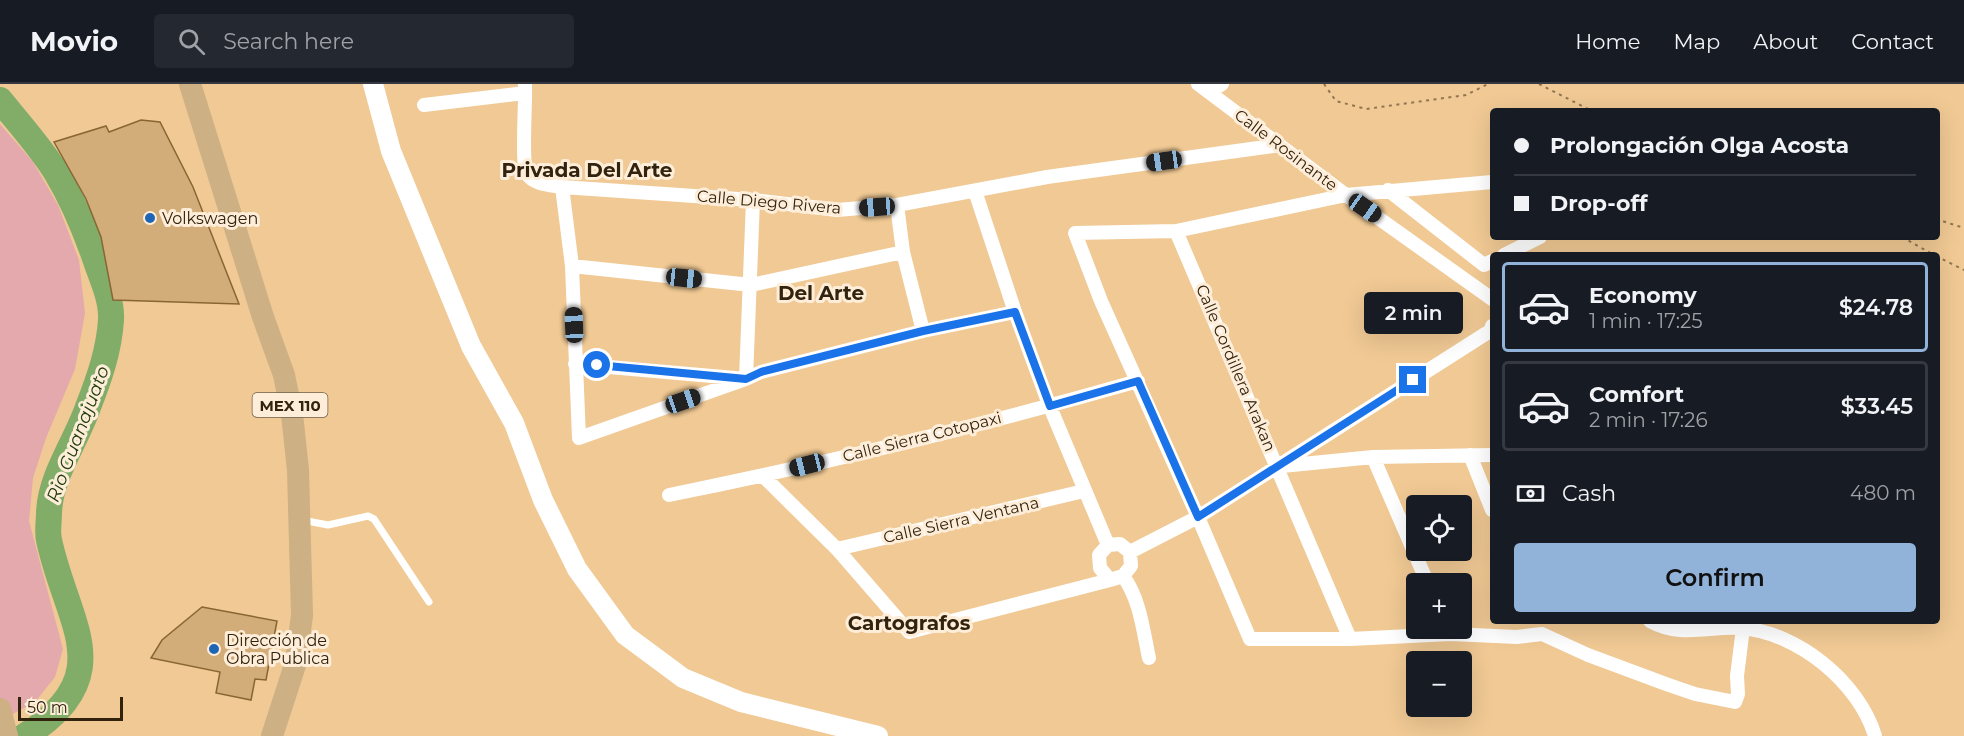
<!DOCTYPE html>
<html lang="en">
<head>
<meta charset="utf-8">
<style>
  body { margin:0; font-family:Montserrat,sans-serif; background:#242831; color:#f1f3f6; height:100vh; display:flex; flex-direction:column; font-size:22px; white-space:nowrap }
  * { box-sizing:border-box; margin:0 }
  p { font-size:20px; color:#9ea1a6 }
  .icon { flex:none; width:33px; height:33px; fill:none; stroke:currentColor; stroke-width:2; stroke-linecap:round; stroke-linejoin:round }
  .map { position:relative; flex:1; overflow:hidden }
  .drawer { position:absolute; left:1490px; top:168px; width:450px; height:372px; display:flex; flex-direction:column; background:#171b24; border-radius:6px; box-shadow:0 6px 24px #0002 }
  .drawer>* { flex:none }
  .guide { position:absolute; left:1490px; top:24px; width:450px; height:132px; border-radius:6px; box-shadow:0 6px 24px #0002; display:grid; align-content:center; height:132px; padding:0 24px; background:#171b24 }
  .tools { position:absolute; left:1406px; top:411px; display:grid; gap:12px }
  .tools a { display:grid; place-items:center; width:66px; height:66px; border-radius:6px; background:#171b24; box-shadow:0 6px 24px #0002; font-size:30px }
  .scale { position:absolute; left:18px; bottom:15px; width:105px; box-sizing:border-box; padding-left:6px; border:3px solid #32230e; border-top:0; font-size:16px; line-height:21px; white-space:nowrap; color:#32230e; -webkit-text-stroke:4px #feeed9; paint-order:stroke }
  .end { position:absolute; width:27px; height:27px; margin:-14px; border:8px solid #1a73e8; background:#fff; box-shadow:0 0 0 3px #fff }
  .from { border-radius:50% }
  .bubble { position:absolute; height:42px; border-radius:6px; background:#171b24; box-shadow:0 6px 24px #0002; font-size:20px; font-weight:600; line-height:42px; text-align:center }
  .car { position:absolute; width:18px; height:36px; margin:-18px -9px; border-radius:8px; box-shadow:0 0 4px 2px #0007; background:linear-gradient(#222 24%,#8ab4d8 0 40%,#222 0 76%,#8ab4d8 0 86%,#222 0) }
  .guide b { display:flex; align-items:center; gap:21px; height:57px; font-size:22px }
  .guide b+b { border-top:2px solid #363941 }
  .guide i { width:15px; height:15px; background:#f1f3f6 }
  ul { padding:10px 0 0; list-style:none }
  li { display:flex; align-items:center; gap:18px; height:90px; margin:0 12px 9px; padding:0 12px; border:3px solid #363941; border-radius:6px }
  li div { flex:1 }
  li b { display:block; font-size:22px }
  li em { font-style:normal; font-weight:600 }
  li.active { border-color:#92b3d9 }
  li>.icon { width:54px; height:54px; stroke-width:1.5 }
  .pay { display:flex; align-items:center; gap:15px; height:66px; padding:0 24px; font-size:22px }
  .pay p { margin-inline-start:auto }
  .button { display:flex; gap:12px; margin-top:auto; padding:12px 24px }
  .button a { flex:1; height:69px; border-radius:6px; background:#92b3d9; color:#111; font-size:24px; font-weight:600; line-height:69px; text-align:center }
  header { display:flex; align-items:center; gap:36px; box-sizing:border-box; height:84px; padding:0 30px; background:#171b24; border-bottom:2px solid #363941 }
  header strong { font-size:28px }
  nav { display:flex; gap:33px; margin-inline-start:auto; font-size:21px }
  .search { width:420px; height:54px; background:#242831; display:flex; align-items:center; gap:15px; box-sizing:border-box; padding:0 21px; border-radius:6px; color:#9ea1a6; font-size:22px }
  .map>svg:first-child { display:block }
  .green { fill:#e3a9ad }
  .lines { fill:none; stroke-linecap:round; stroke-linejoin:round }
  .river { stroke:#82ad69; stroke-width:26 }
  .building { fill:#d2ac79; stroke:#863; stroke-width:1.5 }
  .path { stroke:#907550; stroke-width:2; stroke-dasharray:3 4.5; stroke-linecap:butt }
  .lane { stroke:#fff; stroke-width:7 }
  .street { stroke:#fff; stroke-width:14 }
  .secondary { stroke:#fff; stroke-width:20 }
  .primary { stroke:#cdb084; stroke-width:22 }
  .route { stroke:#1a73e8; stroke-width:8 }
  .poi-dot { fill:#1f65b5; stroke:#feeed9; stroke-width:2 }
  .labels { text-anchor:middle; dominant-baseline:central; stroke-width:6; stroke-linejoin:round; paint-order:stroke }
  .shield { fill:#feeed9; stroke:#6f604b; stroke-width:1.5 }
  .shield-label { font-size:15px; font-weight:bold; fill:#32230e }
  .street-label { font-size:16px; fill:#32230e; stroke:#feeed9 }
  .poi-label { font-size:16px; fill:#32230e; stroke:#feeed9; text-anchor:start }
  .water-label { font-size:18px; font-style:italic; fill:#203c0b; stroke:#feeed9 }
  .quarter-label { font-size:20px; font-weight:bold; fill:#32230e; stroke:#feeed9 }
</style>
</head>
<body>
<header>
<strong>Movio</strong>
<div class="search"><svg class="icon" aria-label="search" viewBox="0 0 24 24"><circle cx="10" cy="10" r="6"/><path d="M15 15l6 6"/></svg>Search here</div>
<nav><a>Home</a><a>Map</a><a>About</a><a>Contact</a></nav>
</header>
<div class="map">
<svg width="1964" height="652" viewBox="0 0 1964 652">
  <rect width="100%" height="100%" fill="#f0c994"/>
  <path class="green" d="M 0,40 L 33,78 L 58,121 L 79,176 L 85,229 L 75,285 L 46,354 L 33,394 L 29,437 L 63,565 L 55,593 L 35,618 L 0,637 Z"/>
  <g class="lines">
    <path class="river" d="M 0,16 C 18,38 41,64 56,88 C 74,118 87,150 98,183 C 104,199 112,218 111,236 C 109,267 99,295 88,323 C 76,358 50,392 49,429 C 49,438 47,448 49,456 C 67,541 121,590 25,652"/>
  </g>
  <path class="building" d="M 141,36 L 160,38 L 193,103 L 239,220 L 113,216 L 101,153 L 86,115 L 54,58 L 106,42 L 109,48 Z
    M 202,523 L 277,537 L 266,596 L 255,595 L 251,616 L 216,609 L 220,588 L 151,574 L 162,556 Z"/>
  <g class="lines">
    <path class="path" d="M 1324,0 L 1336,17 L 1366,25 L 1466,11 L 1488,0
      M 1539,0 L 1592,27
      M 1936,135 L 1964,144
      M 1902,153 L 1934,171
      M 1936,172 L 1964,186"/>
    <path class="lane" d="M 302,436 L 328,441 L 368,432 L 374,435 L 429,518"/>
    <path class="street" d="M 525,0 C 526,16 521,80 527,90 C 534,101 551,101 562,103 L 753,116 L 837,126 L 897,121 L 1047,93 L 1280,61
      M 1198,0 L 1346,111 L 1492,215
      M 1204,4 L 1219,2 L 1222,0
      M 424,21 L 525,9
      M 1492,98 L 1346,111 L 1176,147 L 1075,149 L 1101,217 L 1198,433 L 1250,555 L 1350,555 L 1451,550 L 1517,553 L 1542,550 L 1588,571 L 1666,600 L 1695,610 L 1735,618 L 1738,610 L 1737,592 L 1743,544
      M 562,103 L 572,182 L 579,354 L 746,295 L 761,288 L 923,247 L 1015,228
      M 1388,106 L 1484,181 L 1492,177
      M 975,107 L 1015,228 L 1050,323 L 1108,461
      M 897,121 L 903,168 L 923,247
      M 1176,147 L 1350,555
      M 1504,171 L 1540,153
      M 572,182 L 751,201 L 903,168
      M 575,280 L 746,295 L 753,116
      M 1470,371 L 1492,426
      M 1373,373 L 1428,500
      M 1282,382 L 1373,373 L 1492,371
      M 763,392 L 837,465 L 909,548 L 1110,496
      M 669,411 C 827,379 984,341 1138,297
      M 1120,460 L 1130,468 L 1131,482 L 1123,492 L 1110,496 L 1100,484 L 1099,471 L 1108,461 Z
      M 837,465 L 1084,407
      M 1130,468 L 1198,433 L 1490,247 L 1492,242
      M 1123,492 C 1140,515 1143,546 1149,574
      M 1650,537 C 1681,554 1708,542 1741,544 C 1797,548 1859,598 1875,652"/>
    <path class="secondary" d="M 373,0 L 391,67 L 471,262 L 514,339 L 543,416 L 577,485 L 625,551 L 683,594 L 741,618 L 878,652"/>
    <path class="primary" d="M 190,0 L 263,233 L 284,291 L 292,330 L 298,386 L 302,531 L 296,578 L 272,652
      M 0,625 L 7,652"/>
  </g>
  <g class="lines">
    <path class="route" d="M 597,281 L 746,295 L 761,288 L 923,247 L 1015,228 L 1050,322 L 1138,297 L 1198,433 L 1413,296"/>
  </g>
  <g class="poi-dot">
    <circle cx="150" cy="134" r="6"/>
    <circle cx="214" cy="565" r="6"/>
  </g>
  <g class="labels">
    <rect class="shield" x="252.5" y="309" width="75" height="24" rx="4.5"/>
    <g class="shield-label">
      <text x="290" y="321">MEX 110</text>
    </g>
    <g class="street-label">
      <text transform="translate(1286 66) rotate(37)">Calle Rosinante</text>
      <text transform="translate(769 118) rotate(5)">Calle Diego Rivera</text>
      <text transform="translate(1236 284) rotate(67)">Calle Cordillera Arakan</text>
      <text transform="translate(922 353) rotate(-14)">Calle Sierra Cotopaxi</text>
      <text transform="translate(961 436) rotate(-13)">Calle Sierra Ventana</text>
    </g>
    <g class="poi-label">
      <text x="162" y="134">Volkswagen</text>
      <text x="226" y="556">Dirección de<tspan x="226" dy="18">Obra Publica</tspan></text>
    </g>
    <g class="water-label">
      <text transform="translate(78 350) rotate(-69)">Rio Guanajuato</text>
    </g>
    <g class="quarter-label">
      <text x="587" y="86">Privada Del Arte</text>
      <text x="821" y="209">Del Arte</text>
      <text x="909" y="539">Cartografos</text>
    </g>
  </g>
</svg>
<div class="tools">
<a><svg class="icon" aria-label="locate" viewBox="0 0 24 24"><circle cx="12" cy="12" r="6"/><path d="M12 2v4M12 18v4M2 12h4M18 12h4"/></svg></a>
<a>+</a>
<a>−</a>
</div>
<div class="scale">50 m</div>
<i class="end from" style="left:597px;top:281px"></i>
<i class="end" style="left:1413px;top:296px"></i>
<div class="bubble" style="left:1364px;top:208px;width:99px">2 min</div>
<i class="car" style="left:1164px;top:77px;rotate:262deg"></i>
<i class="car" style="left:877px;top:123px;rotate:266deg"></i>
<i class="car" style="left:1365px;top:124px;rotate:125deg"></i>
<i class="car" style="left:684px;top:194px;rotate:96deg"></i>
<i class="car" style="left:574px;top:241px;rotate:358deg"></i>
<i class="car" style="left:683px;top:317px;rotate:71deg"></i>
<i class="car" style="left:807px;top:381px;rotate:256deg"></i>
<div class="guide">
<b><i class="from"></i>Prolongación Olga Acosta</b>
<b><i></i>Drop-off</b>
</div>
<section class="drawer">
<ul>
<li class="active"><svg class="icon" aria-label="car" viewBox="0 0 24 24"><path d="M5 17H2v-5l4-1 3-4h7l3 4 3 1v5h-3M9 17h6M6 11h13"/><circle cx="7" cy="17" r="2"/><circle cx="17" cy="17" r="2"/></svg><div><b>Economy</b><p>1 min · 17:25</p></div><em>$24.78</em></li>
<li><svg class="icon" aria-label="car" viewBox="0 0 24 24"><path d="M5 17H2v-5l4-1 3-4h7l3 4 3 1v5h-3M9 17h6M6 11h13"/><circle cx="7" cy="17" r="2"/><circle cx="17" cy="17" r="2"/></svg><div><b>Comfort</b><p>2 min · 17:26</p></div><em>$33.45</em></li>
</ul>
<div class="pay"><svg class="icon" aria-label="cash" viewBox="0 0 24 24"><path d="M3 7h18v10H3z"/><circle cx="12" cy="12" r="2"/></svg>Cash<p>480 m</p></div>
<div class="button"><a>Confirm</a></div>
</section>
</div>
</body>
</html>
